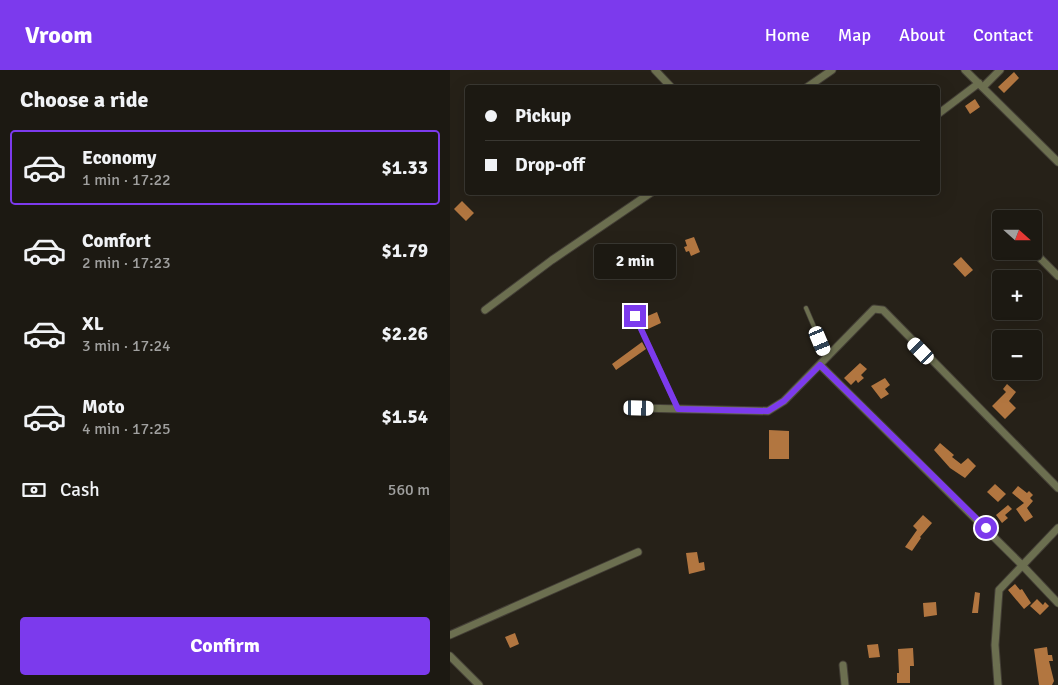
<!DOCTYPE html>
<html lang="en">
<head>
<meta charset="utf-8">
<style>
  body { margin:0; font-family:Signika,sans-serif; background:#292620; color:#f1f3f6; height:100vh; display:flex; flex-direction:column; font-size:19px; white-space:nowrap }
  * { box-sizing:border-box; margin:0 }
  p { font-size:16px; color:#a0a09f }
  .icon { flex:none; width:28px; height:28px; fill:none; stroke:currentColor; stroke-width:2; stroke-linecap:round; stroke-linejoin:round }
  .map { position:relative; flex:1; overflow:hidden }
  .sheet { display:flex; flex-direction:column; background:#1c1912; width:450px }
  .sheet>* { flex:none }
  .guide { position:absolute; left:15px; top:15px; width:475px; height:110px; border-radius:5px; box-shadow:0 5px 20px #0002,0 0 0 1px #3a3832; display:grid; align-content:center; height:110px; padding:0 20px; background:#1c1912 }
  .needle { width:32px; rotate:111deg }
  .tools { position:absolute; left:542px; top:140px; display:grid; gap:10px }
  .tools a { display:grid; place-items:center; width:50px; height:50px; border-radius:5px; background:#1c1912; box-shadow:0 5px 20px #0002,0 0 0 1px #3a3832; font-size:25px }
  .end { position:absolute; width:22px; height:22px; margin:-11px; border:6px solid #7c3aed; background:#fff; box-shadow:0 0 0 2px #fff }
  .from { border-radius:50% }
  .bubble { position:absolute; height:35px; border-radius:5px; background:#1c1912; box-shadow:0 5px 20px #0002,0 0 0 1px #3a3832; font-size:16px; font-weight:800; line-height:35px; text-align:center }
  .car { position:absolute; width:15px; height:30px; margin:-15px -8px; border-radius:6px; box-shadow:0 0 4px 1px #0007; background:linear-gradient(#fff 24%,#345 0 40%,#fff 0 76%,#345 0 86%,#fff 0) }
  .guide b { display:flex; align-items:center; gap:18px; height:48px; font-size:19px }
  .guide b+b { border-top:1px solid #3a3832 }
  .guide i { width:12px; height:12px; background:#f1f3f6 }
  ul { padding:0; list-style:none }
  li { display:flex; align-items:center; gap:15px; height:75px; margin:0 10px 8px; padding:0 10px; border:2px solid transparent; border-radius:5px }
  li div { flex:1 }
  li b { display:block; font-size:19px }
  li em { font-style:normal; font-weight:800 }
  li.current { border-color:#7c3aed }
  li>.icon { width:45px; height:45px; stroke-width:1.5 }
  h2 { padding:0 20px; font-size:22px; line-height:60px }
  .pay { display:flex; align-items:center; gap:12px; height:55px; padding:0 20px; font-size:19px }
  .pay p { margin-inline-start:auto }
  .cta { display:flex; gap:10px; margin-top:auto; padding:10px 20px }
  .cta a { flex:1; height:58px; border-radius:5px; background:#7c3aed; color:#fff; font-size:20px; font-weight:800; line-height:58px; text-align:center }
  header { display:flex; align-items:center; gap:30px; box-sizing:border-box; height:70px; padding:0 25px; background:#7c3aed; color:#fff }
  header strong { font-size:24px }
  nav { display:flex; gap:28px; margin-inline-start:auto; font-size:18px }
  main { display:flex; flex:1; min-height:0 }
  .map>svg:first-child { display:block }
  .building { fill:#b27640 }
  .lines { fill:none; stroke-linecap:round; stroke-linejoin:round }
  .lane-casing { stroke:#433e36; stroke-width:5.5 }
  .street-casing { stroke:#433e36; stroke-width:9 }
  .lane { stroke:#6c6f50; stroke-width:4 }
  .street { stroke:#6c6f50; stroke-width:7 }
  .route { stroke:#7c3aed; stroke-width:6 }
</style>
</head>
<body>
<header>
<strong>Vroom</strong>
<nav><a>Home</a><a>Map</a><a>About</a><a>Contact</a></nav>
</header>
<main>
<section class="sheet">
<h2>Choose a ride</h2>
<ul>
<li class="current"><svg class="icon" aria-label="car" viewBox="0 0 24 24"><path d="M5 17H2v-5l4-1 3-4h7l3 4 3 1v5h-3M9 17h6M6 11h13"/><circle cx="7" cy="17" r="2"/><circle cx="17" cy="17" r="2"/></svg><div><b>Economy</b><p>1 min · 17:22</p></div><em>$1.33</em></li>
<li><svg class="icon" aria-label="car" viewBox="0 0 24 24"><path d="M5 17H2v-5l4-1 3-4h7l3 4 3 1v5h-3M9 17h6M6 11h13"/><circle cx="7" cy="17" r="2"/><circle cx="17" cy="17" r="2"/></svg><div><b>Comfort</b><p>2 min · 17:23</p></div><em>$1.79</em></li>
<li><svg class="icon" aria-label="car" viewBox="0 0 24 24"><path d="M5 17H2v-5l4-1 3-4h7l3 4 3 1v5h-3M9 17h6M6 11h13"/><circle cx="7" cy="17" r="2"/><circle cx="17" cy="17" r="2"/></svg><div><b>XL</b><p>3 min · 17:24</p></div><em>$2.26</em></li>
<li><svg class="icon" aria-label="car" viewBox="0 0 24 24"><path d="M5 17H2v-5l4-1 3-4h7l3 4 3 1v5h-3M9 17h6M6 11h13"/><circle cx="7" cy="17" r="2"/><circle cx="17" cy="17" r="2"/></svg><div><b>Moto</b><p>4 min · 17:25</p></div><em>$1.54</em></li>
</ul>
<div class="pay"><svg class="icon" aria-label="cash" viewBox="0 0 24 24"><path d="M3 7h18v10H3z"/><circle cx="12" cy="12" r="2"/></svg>Cash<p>560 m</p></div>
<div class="cta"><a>Confirm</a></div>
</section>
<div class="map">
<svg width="608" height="615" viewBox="0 0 608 615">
  <rect width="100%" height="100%" fill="#262118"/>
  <path class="building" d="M 564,2 L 569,8 L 554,23 L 548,17 Z
    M 525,29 L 530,37 L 520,44 L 515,36 Z
    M 12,131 L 24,143 L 16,151 L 4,139 Z
    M 244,167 L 250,182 L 241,186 L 239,181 L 236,182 L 234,177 L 237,176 L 235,170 Z
    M 185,185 L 190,195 L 180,200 L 176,190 Z
    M 511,187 L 523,200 L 515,207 L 503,194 Z
    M 207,242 L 211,253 L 198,259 L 193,248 Z
    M 192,272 L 196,279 L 166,300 L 162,294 Z
    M 410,293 L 417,299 L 411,305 L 414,308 L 408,313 L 406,310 L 401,315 L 394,308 Z
    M 435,308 L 440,315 L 435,319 L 439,324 L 431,329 L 421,316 Z
    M 557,314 L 566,322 L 559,331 L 566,338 L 555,349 L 542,336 L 556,322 L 553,319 Z
    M 319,360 L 339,361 L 339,389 L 319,389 Z
    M 490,373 L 504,385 L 502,387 L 511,394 L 518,388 L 526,396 L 515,408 L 500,398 L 484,380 Z
    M 545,414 L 556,424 L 548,432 L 537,422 Z
    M 568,416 L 577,423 L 579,421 L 583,425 L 580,428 L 583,431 L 577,438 L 583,447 L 575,452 L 566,439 L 574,433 L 562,423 Z
    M 558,435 L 562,439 L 555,445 L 558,448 L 552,453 L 546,445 Z
    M 473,445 L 482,453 L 470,467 L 471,468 L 462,481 L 455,477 L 467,460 L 463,456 Z
    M 247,482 L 249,493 L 254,492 L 255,500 L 239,504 L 236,483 Z
    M 565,514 L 570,520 L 572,519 L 581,533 L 574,539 L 558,520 Z
    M 525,522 L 530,523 L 528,543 L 522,543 Z
    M 587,529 L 593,535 L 595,532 L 599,536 L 590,545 L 580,536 Z
    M 486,532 L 487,545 L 474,547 L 473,533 Z
    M 65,563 L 69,574 L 60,578 L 55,567 Z
    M 428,574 L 430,587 L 419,588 L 417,575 Z
    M 597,577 L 598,585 L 602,585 L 603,591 L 599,591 L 604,611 L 602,615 L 589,615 L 584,579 Z
    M 463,578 L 464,596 L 460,596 L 460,613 L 447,613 L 447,603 L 449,603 L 448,579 Z"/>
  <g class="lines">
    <defs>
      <path id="lane" d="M 356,238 L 377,287
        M 185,246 L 228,339"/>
      <path id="street" d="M 205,0 L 222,18
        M 515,0 L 608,92
        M 533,17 L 550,0
        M 356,18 L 382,0
        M 488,44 L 529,13
        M 583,181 L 608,206
        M 35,240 L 102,190 L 202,122
        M 370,295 L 572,495 L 608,533
        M 189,338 L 318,341 L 334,331 L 424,239 L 433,240 L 608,418
        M 0,565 L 188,482
        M 0,586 L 29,615
        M 393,595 L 395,615
        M 548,615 L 545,575 L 549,520 L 608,458"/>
    </defs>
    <use href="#lane" class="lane-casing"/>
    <use href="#street" class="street-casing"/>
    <use href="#lane" class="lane"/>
    <use href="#street" class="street"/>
  </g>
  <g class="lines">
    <path class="route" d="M 185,246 L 228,339 L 318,341 L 334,331 L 370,295 L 536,458"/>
  </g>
</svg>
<div class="tools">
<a><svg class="needle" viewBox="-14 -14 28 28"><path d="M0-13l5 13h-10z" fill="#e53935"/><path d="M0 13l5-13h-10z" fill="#a0a09f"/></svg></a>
<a>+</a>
<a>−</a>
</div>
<i class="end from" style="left:536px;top:458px"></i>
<i class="end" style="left:185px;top:246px"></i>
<div class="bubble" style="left:144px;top:174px;width:82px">2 min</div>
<i class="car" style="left:370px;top:271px;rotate:157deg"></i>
<i class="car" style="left:471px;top:281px;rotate:316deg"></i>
<i class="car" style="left:189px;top:338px;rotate:91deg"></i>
<div class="guide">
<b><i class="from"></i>Pickup</b>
<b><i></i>Drop-off</b>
</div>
</div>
</main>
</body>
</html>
